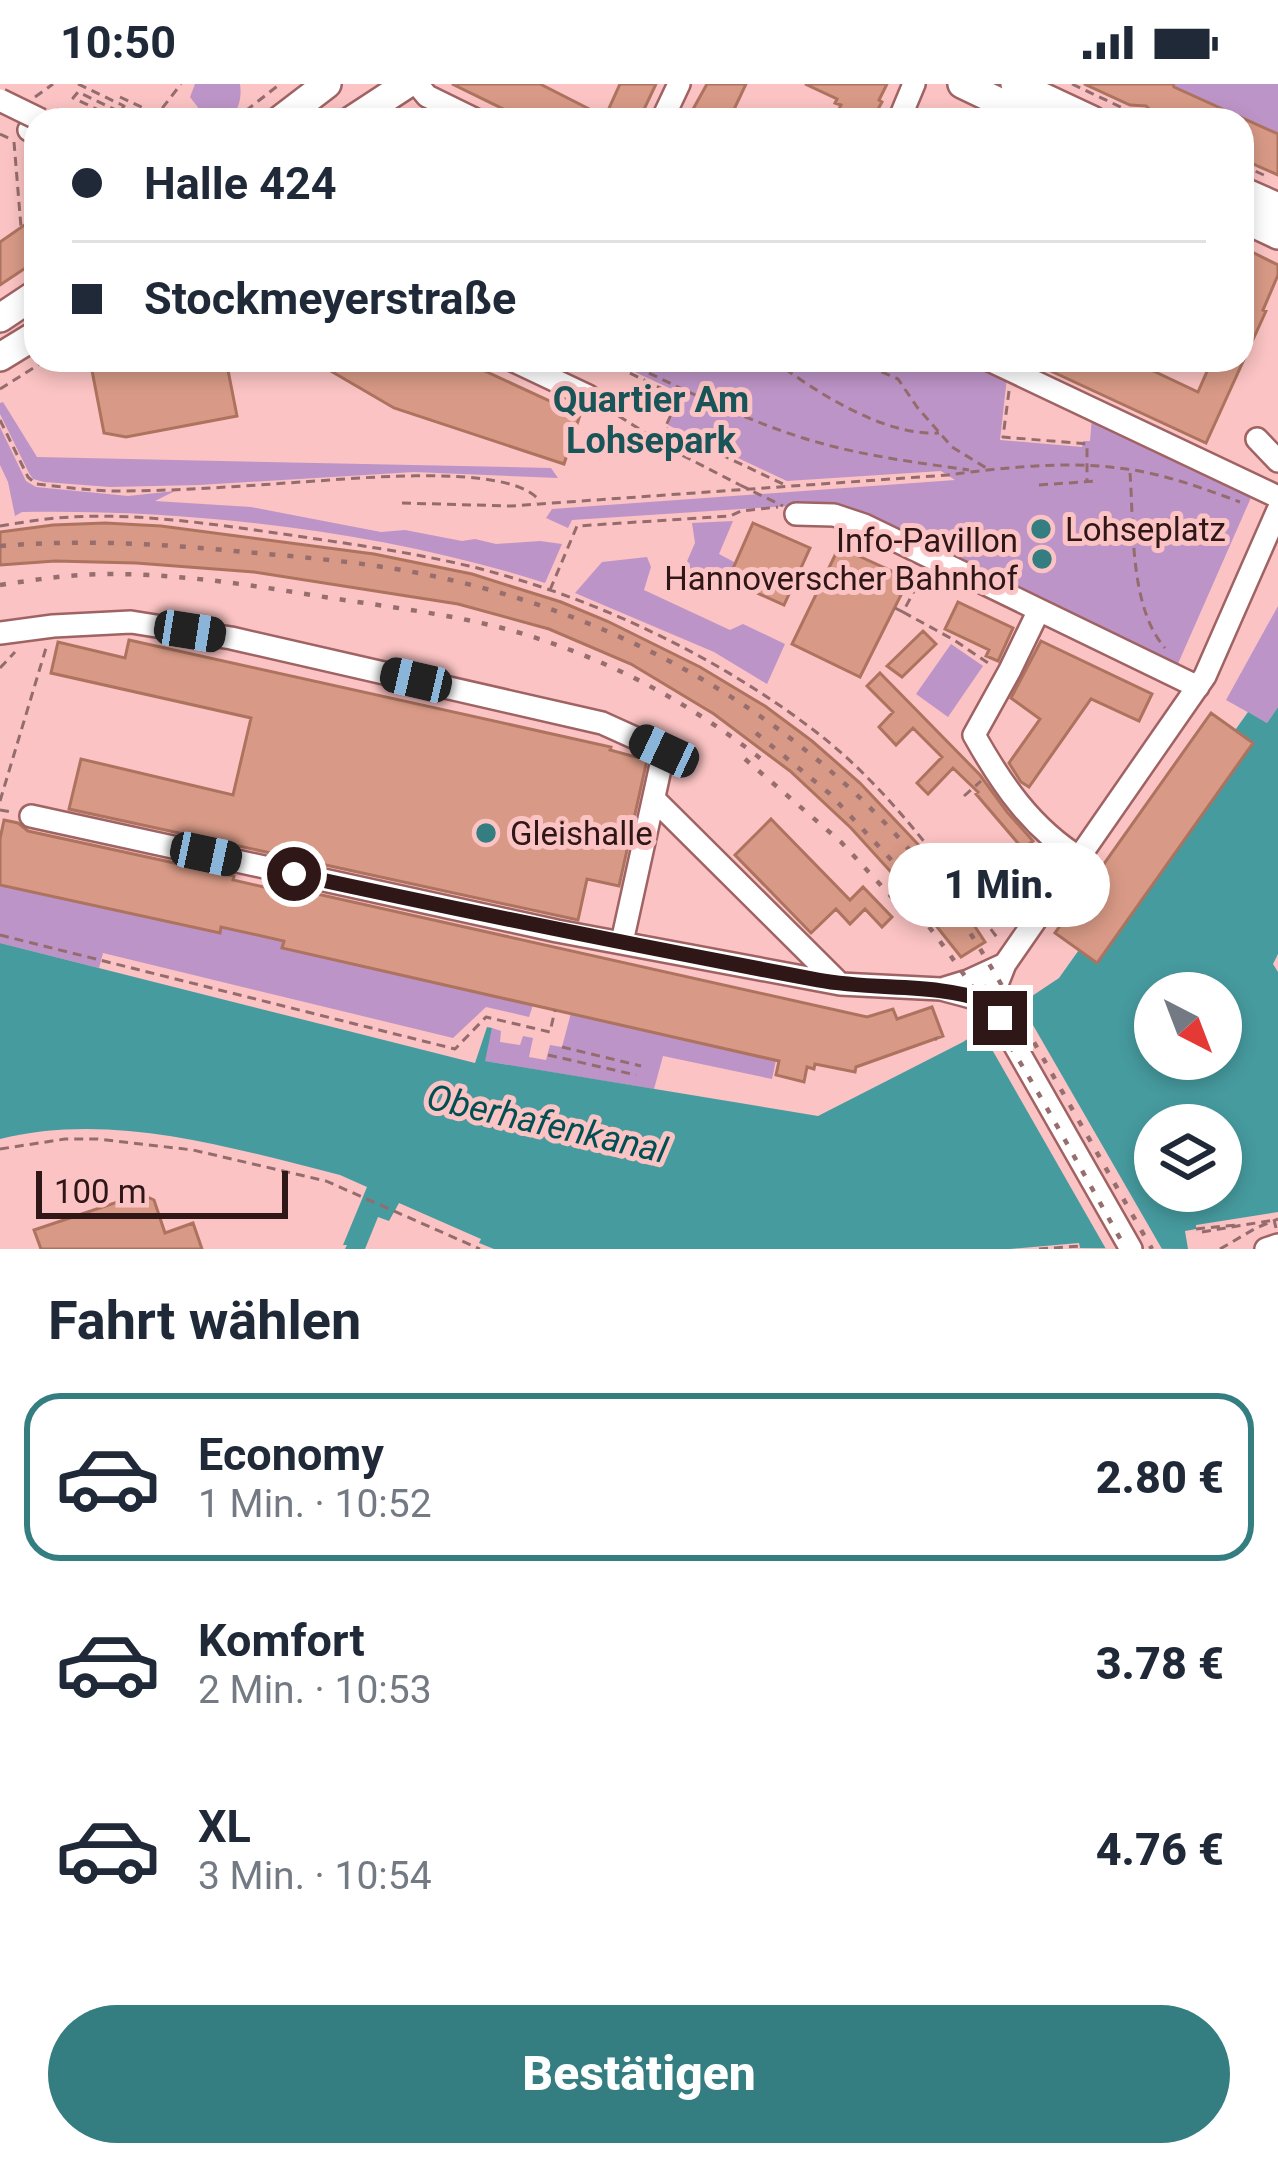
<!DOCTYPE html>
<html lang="de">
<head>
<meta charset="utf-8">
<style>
  body { margin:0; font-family:Roboto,sans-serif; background:#f2f2f3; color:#1f2937; height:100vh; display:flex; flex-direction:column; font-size:45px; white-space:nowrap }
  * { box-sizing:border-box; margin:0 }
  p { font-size:39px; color:#747a83 }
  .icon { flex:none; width:66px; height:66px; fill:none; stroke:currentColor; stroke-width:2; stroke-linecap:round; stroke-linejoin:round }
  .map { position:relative; height:1165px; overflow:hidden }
  .drawer { display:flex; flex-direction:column; background:#fff; flex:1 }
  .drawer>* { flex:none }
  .banner { position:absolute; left:24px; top:24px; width:1230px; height:264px; border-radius:36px; box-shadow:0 6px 18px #0003; display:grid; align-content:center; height:264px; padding:0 48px; background:#fff }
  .needle { width:78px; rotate:138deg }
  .buttons { position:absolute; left:1134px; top:888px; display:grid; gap:24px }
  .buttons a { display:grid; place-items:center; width:108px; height:108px; border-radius:50%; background:#fff; box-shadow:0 6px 18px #0003; font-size:60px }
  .scale { position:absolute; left:36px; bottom:30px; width:252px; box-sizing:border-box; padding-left:12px; border:6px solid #2f1617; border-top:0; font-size:33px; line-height:42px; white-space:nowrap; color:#2f1617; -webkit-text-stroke:9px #fbc3c3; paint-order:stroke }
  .end { position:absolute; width:54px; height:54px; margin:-27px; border:15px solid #2f1617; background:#fff; box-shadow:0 0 0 6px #fff }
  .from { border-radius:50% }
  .bubble { position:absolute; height:84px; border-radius:42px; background:#fff; box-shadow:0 6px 18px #0003; font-size:39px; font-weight:800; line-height:84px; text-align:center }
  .car { position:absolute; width:36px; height:72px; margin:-36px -18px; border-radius:15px; box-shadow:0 0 9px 3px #0007; background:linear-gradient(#222 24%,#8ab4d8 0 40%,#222 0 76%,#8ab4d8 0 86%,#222 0) }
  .banner b { display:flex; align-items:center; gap:42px; height:114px; font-size:45px }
  .banner b+b { border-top:3px solid #e0e1e3 }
  .banner i { width:30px; height:30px; background:#1f2937 }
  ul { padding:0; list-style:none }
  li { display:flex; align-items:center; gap:36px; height:168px; margin:0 24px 18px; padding:0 24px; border:6px solid transparent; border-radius:36px }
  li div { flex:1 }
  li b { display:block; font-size:45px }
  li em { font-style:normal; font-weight:800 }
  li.selected { border-color:#347d81 }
  li>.icon { width:108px; height:108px; stroke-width:1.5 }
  h2 { padding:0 48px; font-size:54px; line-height:144px }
  .button { display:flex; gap:24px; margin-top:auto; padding:24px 48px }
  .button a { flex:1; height:138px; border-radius:72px; background:#347d81; color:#fff; font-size:48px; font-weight:800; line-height:138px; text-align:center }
  .status { display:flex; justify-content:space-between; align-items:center; height:84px; padding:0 60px; background:#fff; direction:ltr }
  .status svg { height:33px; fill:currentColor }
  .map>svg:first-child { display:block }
  .green { fill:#bd94c7 }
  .water { fill:#469b9f; fill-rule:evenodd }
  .pier { fill:#fbc3c3 }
  .building { fill:#d89a86; stroke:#ad735f; stroke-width:3 }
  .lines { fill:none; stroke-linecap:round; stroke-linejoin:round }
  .minor-casing { stroke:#a06363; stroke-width:26 }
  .major-casing { stroke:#a06363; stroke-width:32 }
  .path { stroke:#956c6d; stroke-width:3; stroke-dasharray:9 6; stroke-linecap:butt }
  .minor { stroke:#fff; stroke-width:21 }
  .major { stroke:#fff; stroke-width:27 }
  .rail { stroke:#976e6e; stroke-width:4.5; stroke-dasharray:6 12; stroke-linecap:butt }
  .minor-bridge-casing { stroke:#a06363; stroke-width:26; stroke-linecap:butt }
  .path-bridge { stroke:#956c6d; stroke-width:3; stroke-dasharray:9 6; stroke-linecap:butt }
  .minor-bridge { stroke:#fff; stroke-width:21 }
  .route { stroke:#2f1617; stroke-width:15 }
  .poi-dot { fill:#347d81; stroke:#fbc3c3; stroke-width:4.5 }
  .labels { text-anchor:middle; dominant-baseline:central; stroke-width:10; stroke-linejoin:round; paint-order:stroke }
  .poi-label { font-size:33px; fill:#2f1617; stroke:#fbc3c3; text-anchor:start }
  .neighbourhood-label { font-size:36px; font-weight:bold; fill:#195558; stroke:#fbc3c3 }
  .water-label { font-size:36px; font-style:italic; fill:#004f53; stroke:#fbc3c3 }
</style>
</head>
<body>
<div class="status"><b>10:50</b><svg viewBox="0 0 49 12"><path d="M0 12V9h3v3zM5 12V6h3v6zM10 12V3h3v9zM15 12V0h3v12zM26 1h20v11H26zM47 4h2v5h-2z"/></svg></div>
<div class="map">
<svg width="1278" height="1165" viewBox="0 0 1278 1165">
  <rect width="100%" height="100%" fill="#fbc3c3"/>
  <path class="green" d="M 195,0 L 240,0 C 242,14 239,26 229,36 L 206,34 L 190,13 Z
    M 1173,0 L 1278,0 L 1278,50 L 1174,3 Z
    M 609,276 L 969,276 L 1007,293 L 1000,356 L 1082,363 L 1083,357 L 1090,357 L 1092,333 L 1253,409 L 1177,582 L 836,423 L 834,419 L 572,436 L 568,444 L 546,434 L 552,425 L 955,396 L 941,387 L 787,397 L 668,341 L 682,310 Z
    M 3,318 L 37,373 L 551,384 L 558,394 L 414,388 L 199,401 L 110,403 L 44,398 L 33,395 L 29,389 L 0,330 L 0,319 Z
    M 0,343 L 26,397 L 36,403 L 128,412 L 175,407 L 155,417 L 251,423 L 381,448 L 405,446 L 462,457 L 475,455 L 496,460 L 540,457 L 562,460 L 545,499 C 383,447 192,425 22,428 L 15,432 L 8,398 L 0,381 Z
    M 733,437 L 719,470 L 736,479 L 723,509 L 681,491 L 695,459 L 692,439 Z
    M 647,473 L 651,483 L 644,506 L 730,546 L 743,540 L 785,560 L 767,600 L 714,568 L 575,509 L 602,478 Z
    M 1278,522 L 1278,623 L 1267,639 L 1226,616 Z
    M 951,560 L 983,582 L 948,633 L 916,610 Z
    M 0,802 L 219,849 L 221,843 L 284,857 L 282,863 L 533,921 L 529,933 L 486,923 L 453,954 L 103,869 L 99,884 L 0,859 Z
    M 571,929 L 776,976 L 772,995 L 663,972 L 654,1005 L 484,977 L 492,944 L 501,947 L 500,958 L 520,961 L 523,952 L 533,954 L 529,973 L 546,976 L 550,961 L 562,963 Z"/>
  <path class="water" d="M 1278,623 L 1278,870 L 1273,880 L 1278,888 L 1278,1128 L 1196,1141 L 1196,1145 L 1185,1147 L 1188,1165 L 1080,1164 L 1079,1159 L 1010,1165 L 494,1165 L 479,1159 L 481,1155 L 399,1119 L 389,1137 L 378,1133 L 365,1165 L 345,1165 L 347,1161 L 343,1161 L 367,1103 L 340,1091 C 231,1064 113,1027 0,1055 L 0,859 L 475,979 L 487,943 L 492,944 L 485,977 L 818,1032 L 963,958 L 1059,894 L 1248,628 L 1267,639 ZM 1155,909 L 1221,909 L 1221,975 L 1155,975 ZM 1155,1041 L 1221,1041 L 1221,1107 L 1155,1107 Z"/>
  <path class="pier" d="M 1018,915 L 1162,1165 L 1106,1165 L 978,941 Z"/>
  <path class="building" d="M 452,0 L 540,0 L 605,33 L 620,0 L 656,0 L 639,36 L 526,36 Z
    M 707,0 L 746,0 L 729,36 L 687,36 Z
    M 805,0 L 887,0 L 879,16 L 882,18 L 872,36 L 834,36 L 841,21 L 835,19 L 837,15 Z
    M 1084,0 L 1173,0 L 1174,3 L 1278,50 L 1278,91 L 1242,75 L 1242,36 L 1161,36 L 1146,22 L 1130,21 Z
    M 36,133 L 36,177 L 0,201 L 0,158 Z
    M 1242,163 L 1278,181 L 1278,191 L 1263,226 L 1266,227 L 1206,359 L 1027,276 L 1130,276 L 1198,308 L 1212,276 L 1242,276 Z
    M 90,276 L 226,276 L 237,332 L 126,353 L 104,349 Z
    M 312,276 L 461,276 L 580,331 L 564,380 L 394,324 Z
    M 105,439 L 161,442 L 374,470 L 472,490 L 561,518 L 607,537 L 700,583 L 765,622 L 812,657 L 860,699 L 929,772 L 985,858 L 961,873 L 910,809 L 851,744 L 790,687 L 714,630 L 631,580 L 549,545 L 458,520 L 254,488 L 136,479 L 55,477 L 0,481 L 0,448 L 53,441 Z
    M 753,439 L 810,464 L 784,521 L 728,496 Z
    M 839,463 L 909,495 L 860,593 L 792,560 Z
    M 958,518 L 1013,544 L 998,577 L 986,572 L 989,566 L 945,545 Z
    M 923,547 L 936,560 L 902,593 L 887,582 Z
    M 129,556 L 611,663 L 610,666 L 647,676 L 619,802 L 587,795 L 578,836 L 69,725 L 81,675 L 233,711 L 251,634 L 51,589 L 58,558 L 125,574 Z
    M 1041,557 L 1152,610 L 1139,637 L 1091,615 L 1029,703 L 1021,698 L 1009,679 L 1040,635 L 1011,614 Z
    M 880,589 L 980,691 L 1007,728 L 1033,757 L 1023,765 L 976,710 L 978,708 L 953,684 L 928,710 L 917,699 L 942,673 L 913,644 L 896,661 L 879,643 L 893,628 L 867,602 Z
    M 1211,629 L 1253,659 L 1097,879 L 1055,849 Z
    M 771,735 L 850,816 L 863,803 L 892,833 L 882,843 L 865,825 L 850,840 L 836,825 L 811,849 L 735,771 Z
    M 4,736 L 18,739 L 28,747 L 234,792 L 233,796 L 294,810 L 295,805 L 867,933 L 893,925 L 897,935 L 932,923 L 943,952 L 856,983 L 855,988 L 815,980 L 814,985 L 807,983 L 804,998 L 776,991 L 779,977 L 282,864 L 284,857 L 221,843 L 220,849 L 0,801 L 0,755 Z
    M 141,1110 L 154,1116 L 165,1149 L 193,1139 L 202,1165 L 41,1165 L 34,1146 Z"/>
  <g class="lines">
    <defs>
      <path id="minor" d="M 417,0 L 427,12 L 476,36
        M 662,36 L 679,0
        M 899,36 L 914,0
        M 29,46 L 36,49
        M 512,276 L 588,312
        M 989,276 L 1278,413
        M 1257,355 L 1278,377
        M 796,430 L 834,431 L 864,441 L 1198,603
        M 1039,526 L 1010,586 L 974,651 C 1001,699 1031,744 1080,774
        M 0,549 L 53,542 L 131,538 L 231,554 L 602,639 L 664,667 L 622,858
        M 654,715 L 840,900
        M 31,732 L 557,847 L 840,900 L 941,905 L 990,918 L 1131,1165
        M 945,904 L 968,897 L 1005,880
        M 990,918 L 1005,880 L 1205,592 L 1278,426
        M 1266,1165 L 1278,1161"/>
      <path id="major" d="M 962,0 L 1037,36
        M 1015,0 L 1092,36
        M 280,36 L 327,0
        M 352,36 L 407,0
        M 1242,107 L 1278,123
        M 1242,134 L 1278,151
        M 0,234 L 36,210
        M 0,273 L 36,251"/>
    </defs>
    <use href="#minor" class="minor-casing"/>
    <use href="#major" class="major-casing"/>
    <path class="path" d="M 78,0 L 124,22 L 120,28 L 78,8 L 73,14 L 120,36
      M 1072,0 L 1148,36
      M 35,13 L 53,0
      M 120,13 L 150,27
      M 57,25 L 81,36
      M 153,36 L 181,0
      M 234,36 L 280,0
      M 406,36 L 418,27
      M 0,50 L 13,56
      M 14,58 L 21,143
      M 1242,81 L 1266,92
      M 603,276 L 679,313 L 665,344 L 783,400
      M 622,276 C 680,304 740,334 803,354 C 857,371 913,378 969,386
      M 773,276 C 816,308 883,352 939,349
      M 854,276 L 898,295 L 917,323 L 952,363 L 988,385
      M 0,305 L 46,276
      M 1009,307 L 1003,353 L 1087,360 L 1087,398
      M 606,324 L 674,367 L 740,401
      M 0,336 L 28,393 L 36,400 C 63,403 91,407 118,407 C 180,407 241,402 302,398 C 351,395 503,379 537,414 L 537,419
      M 1130,389 C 1134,441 1129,523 1165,564
      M 1039,401 L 1096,397
      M 402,419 L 511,422 L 948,391 C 1008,383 1073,376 1133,386 C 1170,392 1205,405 1240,418
      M 0,442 C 24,438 48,434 72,433 C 144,429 219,441 290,451 C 350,460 410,468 469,482 C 592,512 720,573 820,651 C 892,708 944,783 999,856
      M 550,506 L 577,442 L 730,432 L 741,427 L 778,423
      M 895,524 L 903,528 L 922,492
      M 903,528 L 954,556 L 991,581
      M 0,584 L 15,568
      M 964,712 L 981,697
      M 0,717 L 46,564
      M 0,726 L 12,728
      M 0,851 L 455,965 L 486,933 L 550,948 L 555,926
      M 935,955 L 937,955
      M 562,963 L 641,982
      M 548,971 L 636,991
      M 0,1065 L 65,1055 L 98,1055 L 193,1066 L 326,1097 L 480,1165
      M 1196,1145 L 1236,1141
      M 1202,1148 L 1274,1136 L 1276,1144
      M 1039,1165 L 1080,1162
      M 1220,1165 L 1256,1144 L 1278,1135"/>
    <use href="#minor" class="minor"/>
    <use href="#major" class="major"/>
    <path class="rail" d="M 0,462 C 82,455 163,460 245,468 C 313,474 384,480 451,496 C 628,537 794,631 912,769 C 961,827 998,894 1035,960 C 1074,1028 1113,1097 1152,1165
      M 0,501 C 39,495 79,489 118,490 C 186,491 251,501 318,512 C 381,522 445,529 506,545 C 602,571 688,617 765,678
      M 756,649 L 829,709 L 924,811
      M 745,675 L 841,758 L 901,823
      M 895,801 C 990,911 1055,1040 1126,1165"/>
    <defs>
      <path id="minor-bridge" d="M 0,16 L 41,36"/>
    </defs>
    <use href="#minor-bridge" class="minor-bridge-casing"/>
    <path class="path-bridge" d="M 740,401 L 783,422"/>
    <use href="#minor-bridge" class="minor-bridge"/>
  </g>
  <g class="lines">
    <path class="route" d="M 294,790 C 468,828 643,863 818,896 C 876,907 934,898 990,918 L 1000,934"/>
  </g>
  <g class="poi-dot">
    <circle cx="1041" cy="445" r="12"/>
    <circle cx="1042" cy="475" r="12"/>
    <circle cx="486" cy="749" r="12"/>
  </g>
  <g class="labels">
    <g class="poi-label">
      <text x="1065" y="445">Lohseplatz</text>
      <text x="1018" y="456" text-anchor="end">Info-Pavillon<tspan x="1018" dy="38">Hannoverscher Bahnhof</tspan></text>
      <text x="510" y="749">Gleishalle</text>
    </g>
    <g class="neighbourhood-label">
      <text x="651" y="316">Quartier Am<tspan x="651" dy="41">Lohsepark</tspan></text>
    </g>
    <g class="water-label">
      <text transform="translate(547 1040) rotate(13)">Oberhafenkanal</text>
    </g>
  </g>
</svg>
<div class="buttons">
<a><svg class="needle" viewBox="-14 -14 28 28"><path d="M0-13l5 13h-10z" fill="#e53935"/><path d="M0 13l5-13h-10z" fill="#747a83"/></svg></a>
<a><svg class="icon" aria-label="layers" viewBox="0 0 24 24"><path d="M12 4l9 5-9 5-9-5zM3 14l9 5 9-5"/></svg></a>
</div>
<div class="scale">100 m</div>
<i class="end from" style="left:294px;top:790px"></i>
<i class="end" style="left:1000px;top:934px"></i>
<div class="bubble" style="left:888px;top:759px;width:222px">1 Min.</div>
<i class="car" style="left:190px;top:547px;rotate:99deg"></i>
<i class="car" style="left:416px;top:596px;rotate:283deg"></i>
<i class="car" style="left:664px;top:667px;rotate:295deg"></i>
<i class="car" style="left:206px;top:770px;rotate:102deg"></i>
<div class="banner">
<b><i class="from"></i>Halle 424</b>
<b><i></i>Stockmeyerstraße</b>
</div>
</div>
<section class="drawer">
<h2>Fahrt wählen</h2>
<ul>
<li class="selected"><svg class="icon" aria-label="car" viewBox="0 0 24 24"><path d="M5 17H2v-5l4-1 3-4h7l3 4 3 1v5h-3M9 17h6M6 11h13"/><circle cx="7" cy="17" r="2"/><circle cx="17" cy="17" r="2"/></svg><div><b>Economy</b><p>1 Min. · 10:52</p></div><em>2.80 €</em></li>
<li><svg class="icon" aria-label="car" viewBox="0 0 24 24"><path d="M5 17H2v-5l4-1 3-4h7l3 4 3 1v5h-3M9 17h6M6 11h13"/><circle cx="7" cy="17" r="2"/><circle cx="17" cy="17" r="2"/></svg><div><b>Komfort</b><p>2 Min. · 10:53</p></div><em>3.78 €</em></li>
<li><svg class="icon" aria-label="car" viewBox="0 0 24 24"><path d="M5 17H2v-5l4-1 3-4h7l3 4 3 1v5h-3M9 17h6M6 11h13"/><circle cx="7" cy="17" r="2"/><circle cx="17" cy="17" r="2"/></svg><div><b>XL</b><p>3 Min. · 10:54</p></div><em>4.76 €</em></li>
</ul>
<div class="button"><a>Bestätigen</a></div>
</section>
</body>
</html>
